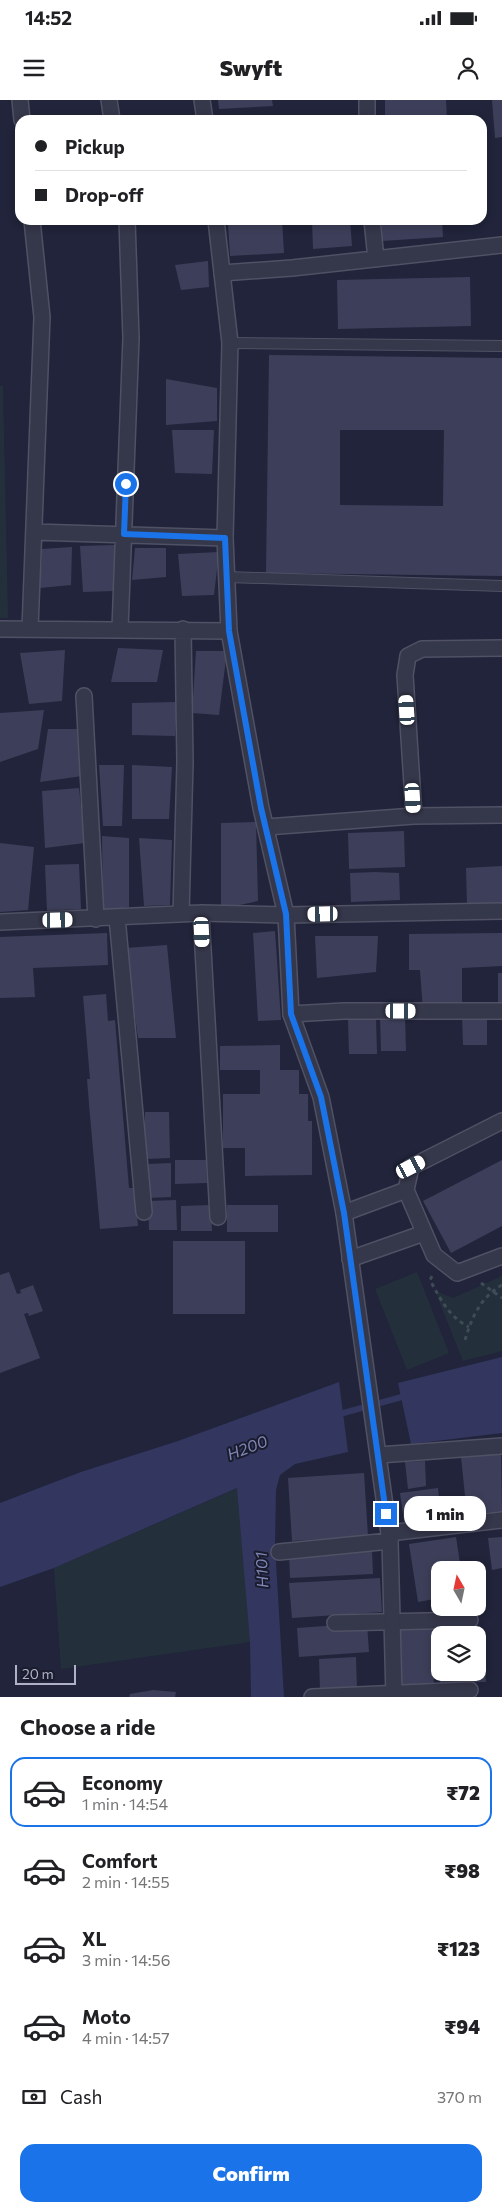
<!DOCTYPE html>
<html lang="en">
<head>
<meta charset="utf-8">
<style>
  body { margin:0; font-family:Commissioner,sans-serif; background:#f2f2f2; color:#202124; height:100vh; display:flex; flex-direction:column; font-size:19px; white-space:nowrap }
  * { box-sizing:border-box; margin:0 }
  p { font-size:16px; color:#757577 }
  .icon { flex:none; width:28px; height:28px; fill:none; stroke:currentColor; stroke-width:2; stroke-linecap:round; stroke-linejoin:round }
  .map { position:relative; height:1597px; overflow:hidden }
  .sheet { display:flex; flex-direction:column; background:#fff; flex:1 }
  .sheet>* { flex:none }
  .hud { position:absolute; left:15px; top:15px; width:472px; height:110px; border-radius:15px; box-shadow:0 2px 8px #0003; display:grid; align-content:center; height:110px; padding:0 20px; background:#fff }
  .needle { width:32px; rotate:351deg }
  .controls { position:absolute; left:431px; top:1461px; display:grid; gap:10px }
  .controls a { display:grid; place-items:center; width:55px; height:55px; border-radius:10px; background:#fff; box-shadow:0 2px 8px #0003; font-size:25px }
  .scale { position:absolute; left:15px; bottom:12px; width:61px; box-sizing:border-box; padding-left:5px; border:2px solid #b0b1c6; border-top:0; font-size:14px; line-height:18px; white-space:nowrap; color:#b0b1c6; -webkit-text-stroke:4px #1a1c2e; paint-order:stroke }
  .end { position:absolute; width:22px; height:22px; margin:-11px; border:6px solid #1a73e8; background:#fff; box-shadow:0 0 0 2px #fff }
  .from { border-radius:50% }
  .bubble { position:absolute; height:35px; border-radius:15px; background:#fff; box-shadow:0 2px 8px #0003; font-size:16px; font-weight:800; line-height:35px; text-align:center }
  .car { position:absolute; width:15px; height:30px; margin:-15px -8px; border-radius:6px; box-shadow:0 0 4px 1px #0007; background:linear-gradient(#fff 24%,#345 0 40%,#fff 0 76%,#345 0 86%,#fff 0) }
  .hud b { display:flex; align-items:center; gap:18px; height:48px; font-size:19px }
  .hud b+b { border-top:1px solid #e0e0e0 }
  .hud i { width:12px; height:12px; background:#202124 }
  ul { padding:0; list-style:none }
  li { display:flex; align-items:center; gap:15px; height:70px; margin:0 10px 8px; padding:0 10px; border:2px solid transparent; border-radius:15px }
  li div { flex:1 }
  li b { display:block; font-size:19px }
  li em { font-style:normal; font-weight:800 }
  li.on { border-color:#1a73e8 }
  li>.icon { width:45px; height:45px; stroke-width:1.5 }
  h2 { padding:0 20px; font-size:22px; line-height:60px }
  .pay { display:flex; align-items:center; gap:12px; height:55px; padding:0 20px; font-size:19px }
  .pay p { margin-inline-start:auto }
  .button { display:flex; gap:10px; margin-top:auto; padding:10px 20px }
  .button a { flex:1; height:58px; border-radius:15px; background:#1a73e8; color:#fff; font-size:20px; font-weight:800; line-height:58px; text-align:center }
  .status { display:flex; justify-content:space-between; align-items:center; height:35px; padding:0 25px; background:#fff; direction:ltr }
  .status svg { height:14px; fill:currentColor }
  header { display:flex; justify-content:space-between; align-items:center; height:65px; padding:0 20px; background:#fff; font-size:22px; font-weight:800 }
  .map>svg:first-child { display:block }
  .green { fill:#23303b }
  .water { fill:#33375f }
  .lines { fill:none; stroke-linecap:round; stroke-linejoin:round }
  .stream { stroke:#33375f; stroke-width:6 }
  .building { fill:#3d3f5a; fill-rule:evenodd }
  .service-casing { stroke:#505165; stroke-width:12 }
  .minor-casing { stroke:#505165; stroke-width:18 }
  .tertiary-casing { stroke:#505165; stroke-width:18 }
  .path { stroke:#3e4c55; stroke-width:3; stroke-dasharray:4 4; stroke-linecap:butt }
  .service { stroke:#35374a; stroke-width:10 }
  .minor { stroke:#35374a; stroke-width:15 }
  .tertiary { stroke:#35374a; stroke-width:15 }
  .route { stroke:#1a73e8; stroke-width:6 }
  .labels { text-anchor:middle; dominant-baseline:central; stroke-width:4; stroke-linejoin:round; paint-order:stroke }
  .water-label { font-size:16px; font-style:italic; fill:#7f85b3; stroke:#1a1c2e }
</style>
</head>
<body>
<div class="status"><b>14:52</b><svg viewBox="0 0 49 12"><path d="M0 12V9h3v3zM5 12V6h3v6zM10 12V3h3v9zM15 12V0h3v12zM26 1h20v11H26zM47 4h2v5h-2z"/></svg></div>
<header><svg class="icon" aria-label="menu" viewBox="0 0 24 24"><path d="M4 6h16M4 12h16M4 18h16"/></svg>Swyft<svg class="icon" aria-label="person" viewBox="0 0 24 24"><circle cx="12" cy="8" r="4"/><path d="M4 21q1-7 8-7t8 7"/></svg></header>
<div class="map">
<svg width="502" height="1597" viewBox="0 0 502 1597">
  <rect width="100%" height="100%" fill="#21243a"/>
  <path class="green" d="M 0,286 L 3,286 L 8,518 L 0,518 Z
    M 417,1172 L 449,1253 L 407,1270 L 375,1189 Z
    M 502,1176 L 502,1251 L 463,1261 L 435,1191 L 453,1198 Z
    M 238,1388 L 250,1542 L 61,1569 L 54,1468 Z"/>
  <path class="water" d="M 502,1257 L 502,1333 L 411,1344 L 398,1283 Z
    M 339,1282 L 348,1352 L 295,1364 L 280,1375 L 276,1390 L 275,1446 L 284,1597 L 251,1597 L 250,1542 L 237,1388 L 54,1468 L 0,1487 L 0,1403 L 81,1372 L 178,1341 Z"/>
  <g class="lines">
    <path class="stream" d="M 336,1315 L 409,1295"/>
  </g>
  <path class="building" d="M 218,0 L 272,0 L 273,6 L 219,9 Z
    M 385,0 L 446,0 L 447,20 L 385,20 Z
    M 492,0 L 502,0 L 502,37 L 495,38 Z
    M 233,120 L 282,120 L 284,153 L 230,156 L 228,124 L 234,124 Z
    M 312,120 L 350,120 L 352,146 L 313,149 Z
    M 381,120 L 442,120 L 443,137 L 382,141 Z
    M 208,161 L 209,187 L 181,190 L 175,165 Z
    M 470,177 L 471,226 L 338,229 L 337,180 Z
    M 269,255 L 502,258 L 502,476 L 266,473 ZM 340,330 L 444,330 L 443,406 L 340,405 Z
    M 166,279 L 217,288 L 217,321 L 166,325 Z
    M 172,330 L 214,330 L 212,374 L 175,373 Z
    M 115,445 L 114,491 L 83,492 L 80,446 Z
    M 72,447 L 71,485 L 40,488 L 42,449 Z
    M 135,448 L 166,448 L 166,477 L 132,480 Z
    M 219,452 L 214,495 L 182,496 L 178,454 Z
    M 118,548 L 163,550 L 157,582 L 111,582 Z
    M 65,550 L 62,601 L 29,604 L 20,553 Z
    M 196,551 L 227,551 L 219,615 L 192,613 Z
    M 177,602 L 175,636 L 132,635 L 132,603 Z
    M 44,610 L 38,649 L 0,662 L 0,613 Z
    M 48,629 L 77,629 L 82,676 L 40,682 Z
    M 99,665 L 124,665 L 122,726 L 103,726 Z
    M 132,665 L 172,667 L 169,719 L 132,719 Z
    M 79,688 L 85,743 L 45,748 L 42,691 Z
    M 256,722 L 258,801 L 221,809 L 221,723 Z
    M 404,731 L 405,767 L 349,769 L 348,733 Z
    M 102,736 L 129,738 L 129,807 L 103,811 Z
    M 139,738 L 172,740 L 170,805 L 144,806 Z
    M 0,743 L 34,747 L 28,810 L 0,812 Z
    M 79,764 L 81,809 L 47,811 L 45,765 Z
    M 502,766 L 502,805 L 467,806 L 466,768 Z
    M 375,772 L 399,773 L 400,800 L 351,802 L 350,773 Z
    M 275,831 L 281,920 L 258,921 L 253,833 Z
    M 107,833 L 108,865 L 33,868 L 35,897 L 0,898 L 0,837 Z
    M 502,833 L 502,866 L 462,868 L 462,907 L 423,911 L 420,870 L 409,870 L 409,834 Z
    M 315,836 L 378,836 L 376,872 L 317,878 Z
    M 167,845 L 176,938 L 138,938 L 126,848 Z
    M 498,873 L 502,873 L 502,904 L 498,905 Z
    M 106,894 L 108,921 L 115,920 L 129,1088 L 135,1088 L 138,1126 L 100,1129 L 89,1004 L 87,979 L 90,979 L 83,896 Z
    M 380,916 L 405,916 L 406,951 L 381,951 Z
    M 462,916 L 487,916 L 487,945 L 463,945 Z
    M 376,917 L 377,954 L 349,954 L 348,918 Z
    M 280,945 L 280,970 L 299,970 L 299,994 L 308,994 L 308,1021 L 312,1021 L 312,1075 L 245,1076 L 245,1048 L 223,1048 L 223,994 L 260,994 L 260,970 L 220,970 L 220,946 Z
    M 145,1012 L 169,1012 L 170,1058 L 145,1059 Z
    M 175,1060 L 206,1060 L 207,1083 L 175,1084 Z
    M 502,1060 L 502,1126 L 451,1153 L 423,1101 Z
    M 171,1063 L 171,1097 L 148,1098 L 147,1064 Z
    M 176,1100 L 177,1130 L 149,1130 L 148,1101 Z
    M 211,1105 L 212,1131 L 181,1131 L 181,1106 Z
    M 227,1105 L 278,1105 L 278,1132 L 227,1132 Z
    M 173,1141 L 245,1141 L 245,1214 L 173,1214 Z
    M 9,1172 L 17,1194 L 21,1193 L 20,1190 L 33,1185 L 43,1211 L 29,1216 L 28,1213 L 24,1214 L 40,1258 L 0,1273 L 0,1175 Z
    M 501,1353 L 502,1411 L 467,1415 L 461,1357 Z
    M 425,1361 L 426,1386 L 408,1389 L 405,1362 Z
    M 364,1373 L 368,1436 L 292,1441 L 288,1378 Z
    M 438,1388 L 441,1422 L 405,1428 L 400,1393 Z
    M 456,1437 L 461,1470 L 440,1470 L 440,1498 L 418,1502 L 409,1444 Z
    M 502,1437 L 502,1468 L 492,1470 L 488,1438 Z
    M 372,1450 L 373,1474 L 290,1478 L 289,1454 Z
    M 380,1478 L 382,1512 L 292,1518 L 289,1483 Z
    M 367,1523 L 369,1552 L 299,1557 L 297,1528 Z
    M 396,1526 L 432,1526 L 434,1586 L 398,1585 Z
    M 482,1531 L 486,1582 L 440,1583 L 439,1572 L 478,1572 L 478,1535 L 444,1534 Z
    M 437,1534 L 440,1534 L 440,1558 L 438,1558 Z
    M 356,1557 L 357,1590 L 320,1590 L 319,1559 Z
    M 153,1590 L 176,1592 L 175,1597 L 129,1597 L 130,1594 Z"/>
  <g class="lines">
    <defs>
      <path id="service" d="M 230,243 L 502,246
        M 228,477 L 502,486"/>
      <path id="minor" d="M 20,0 L 22,20
        M 109,0 L 112,20
        M 367,0 L 367,20
        M 372,120 L 376,159
        M 222,173 L 292,168 L 502,145
        M 34,432 L 225,438
        M 0,529 L 229,531
        M 30,529 L 42,217 L 32,120
        M 120,529 L 131,238 L 127,120
        M 84,596 L 96,819
        M 414,716 L 405,575 L 408,556 L 422,549 L 502,548
        M 266,727 L 414,716 L 502,715
        M 201,813 L 218,1117
        M 181,814 L 185,662 L 183,529
        M 117,817 L 144,1112
        M 0,822 L 201,813 L 286,815 L 502,811
        M 291,914 L 344,911 L 502,911
        M 502,1021 L 411,1067 L 406,1090 L 434,1155 L 457,1173 L 502,1156
        M 344,1113 L 406,1090
        M 350,1159 L 424,1133
        M 379,1355 L 502,1346
        M 389,1433 L 502,1420
        M 279,1452 L 390,1441
        M 335,1523 L 470,1520
        M 312,1597 L 470,1590"/>
      <path id="tertiary" d="M 202,0 L 205,20
        M 216,120 L 230,243 L 225,438 L 229,531 L 261,708 L 286,815 L 291,914 L 321,997 L 344,1113 L 390,1441 L 394,1597"/>
    </defs>
    <use href="#service" class="service-casing"/>
    <use href="#minor" class="minor-casing"/>
    <use href="#tertiary" class="tertiary-casing"/>
    <path class="path" d="M 432,1176 L 430,1180 C 441,1200 449,1217 469,1227
      M 481,1183 L 502,1198
      M 465,1240 C 472,1217 480,1198 502,1185"/>
    <use href="#service" class="service"/>
    <use href="#minor" class="minor"/>
    <use href="#tertiary" class="tertiary"/>
  </g>
  <g class="lines">
    <path class="route" d="M 126,384 L 124,434 L 225,438 L 229,531 L 261,708 L 286,814 L 291,914 L 321,997 L 344,1113 L 386,1414"/>
  </g>
  <g class="labels">
    <g class="water-label">
      <text transform="translate(247 1347) rotate(-21)">H200</text>
      <text transform="translate(261 1470) rotate(-93)">H101</text>
    </g>
  </g>
</svg>
<div class="controls">
<a><svg class="needle" viewBox="-14 -14 28 28"><path d="M0-13l5 13h-10z" fill="#e53935"/><path d="M0 13l5-13h-10z" fill="#757577"/></svg></a>
<a><svg class="icon" aria-label="layers" viewBox="0 0 24 24"><path d="M12 4l9 5-9 5-9-5zM3 14l9 5 9-5"/></svg></a>
</div>
<div class="scale">20 m</div>
<i class="end from" style="left:126px;top:384px"></i>
<i class="end" style="left:386px;top:1414px"></i>
<div class="bubble" style="left:404px;top:1396px;width:82px">1 min</div>
<i class="car" style="left:407px;top:610px;rotate:356deg"></i>
<i class="car" style="left:413px;top:698px;rotate:176deg"></i>
<i class="car" style="left:323px;top:814px;rotate:269deg"></i>
<i class="car" style="left:58px;top:820px;rotate:89deg"></i>
<i class="car" style="left:202px;top:832px;rotate:177deg"></i>
<i class="car" style="left:401px;top:911px;rotate:90deg"></i>
<i class="car" style="left:411px;top:1067px;rotate:63deg"></i>
<div class="hud">
<b><i class="from"></i>Pickup</b>
<b><i></i>Drop-off</b>
</div>
</div>
<section class="sheet">
<h2>Choose a ride</h2>
<ul>
<li class="on"><svg class="icon" aria-label="car" viewBox="0 0 24 24"><path d="M5 17H2v-5l4-1 3-4h7l3 4 3 1v5h-3M9 17h6M6 11h13"/><circle cx="7" cy="17" r="2"/><circle cx="17" cy="17" r="2"/></svg><div><b>Economy</b><p>1 min · 14:54</p></div><em>₹72</em></li>
<li><svg class="icon" aria-label="car" viewBox="0 0 24 24"><path d="M5 17H2v-5l4-1 3-4h7l3 4 3 1v5h-3M9 17h6M6 11h13"/><circle cx="7" cy="17" r="2"/><circle cx="17" cy="17" r="2"/></svg><div><b>Comfort</b><p>2 min · 14:55</p></div><em>₹98</em></li>
<li><svg class="icon" aria-label="car" viewBox="0 0 24 24"><path d="M5 17H2v-5l4-1 3-4h7l3 4 3 1v5h-3M9 17h6M6 11h13"/><circle cx="7" cy="17" r="2"/><circle cx="17" cy="17" r="2"/></svg><div><b>XL</b><p>3 min · 14:56</p></div><em>₹123</em></li>
<li><svg class="icon" aria-label="car" viewBox="0 0 24 24"><path d="M5 17H2v-5l4-1 3-4h7l3 4 3 1v5h-3M9 17h6M6 11h13"/><circle cx="7" cy="17" r="2"/><circle cx="17" cy="17" r="2"/></svg><div><b>Moto</b><p>4 min · 14:57</p></div><em>₹94</em></li>
</ul>
<div class="pay"><svg class="icon" aria-label="cash" viewBox="0 0 24 24"><path d="M3 7h18v10H3z"/><circle cx="12" cy="12" r="2"/></svg>Cash<p>370 m</p></div>
<div class="button"><a>Confirm</a></div>
</section>
</body>
</html>
